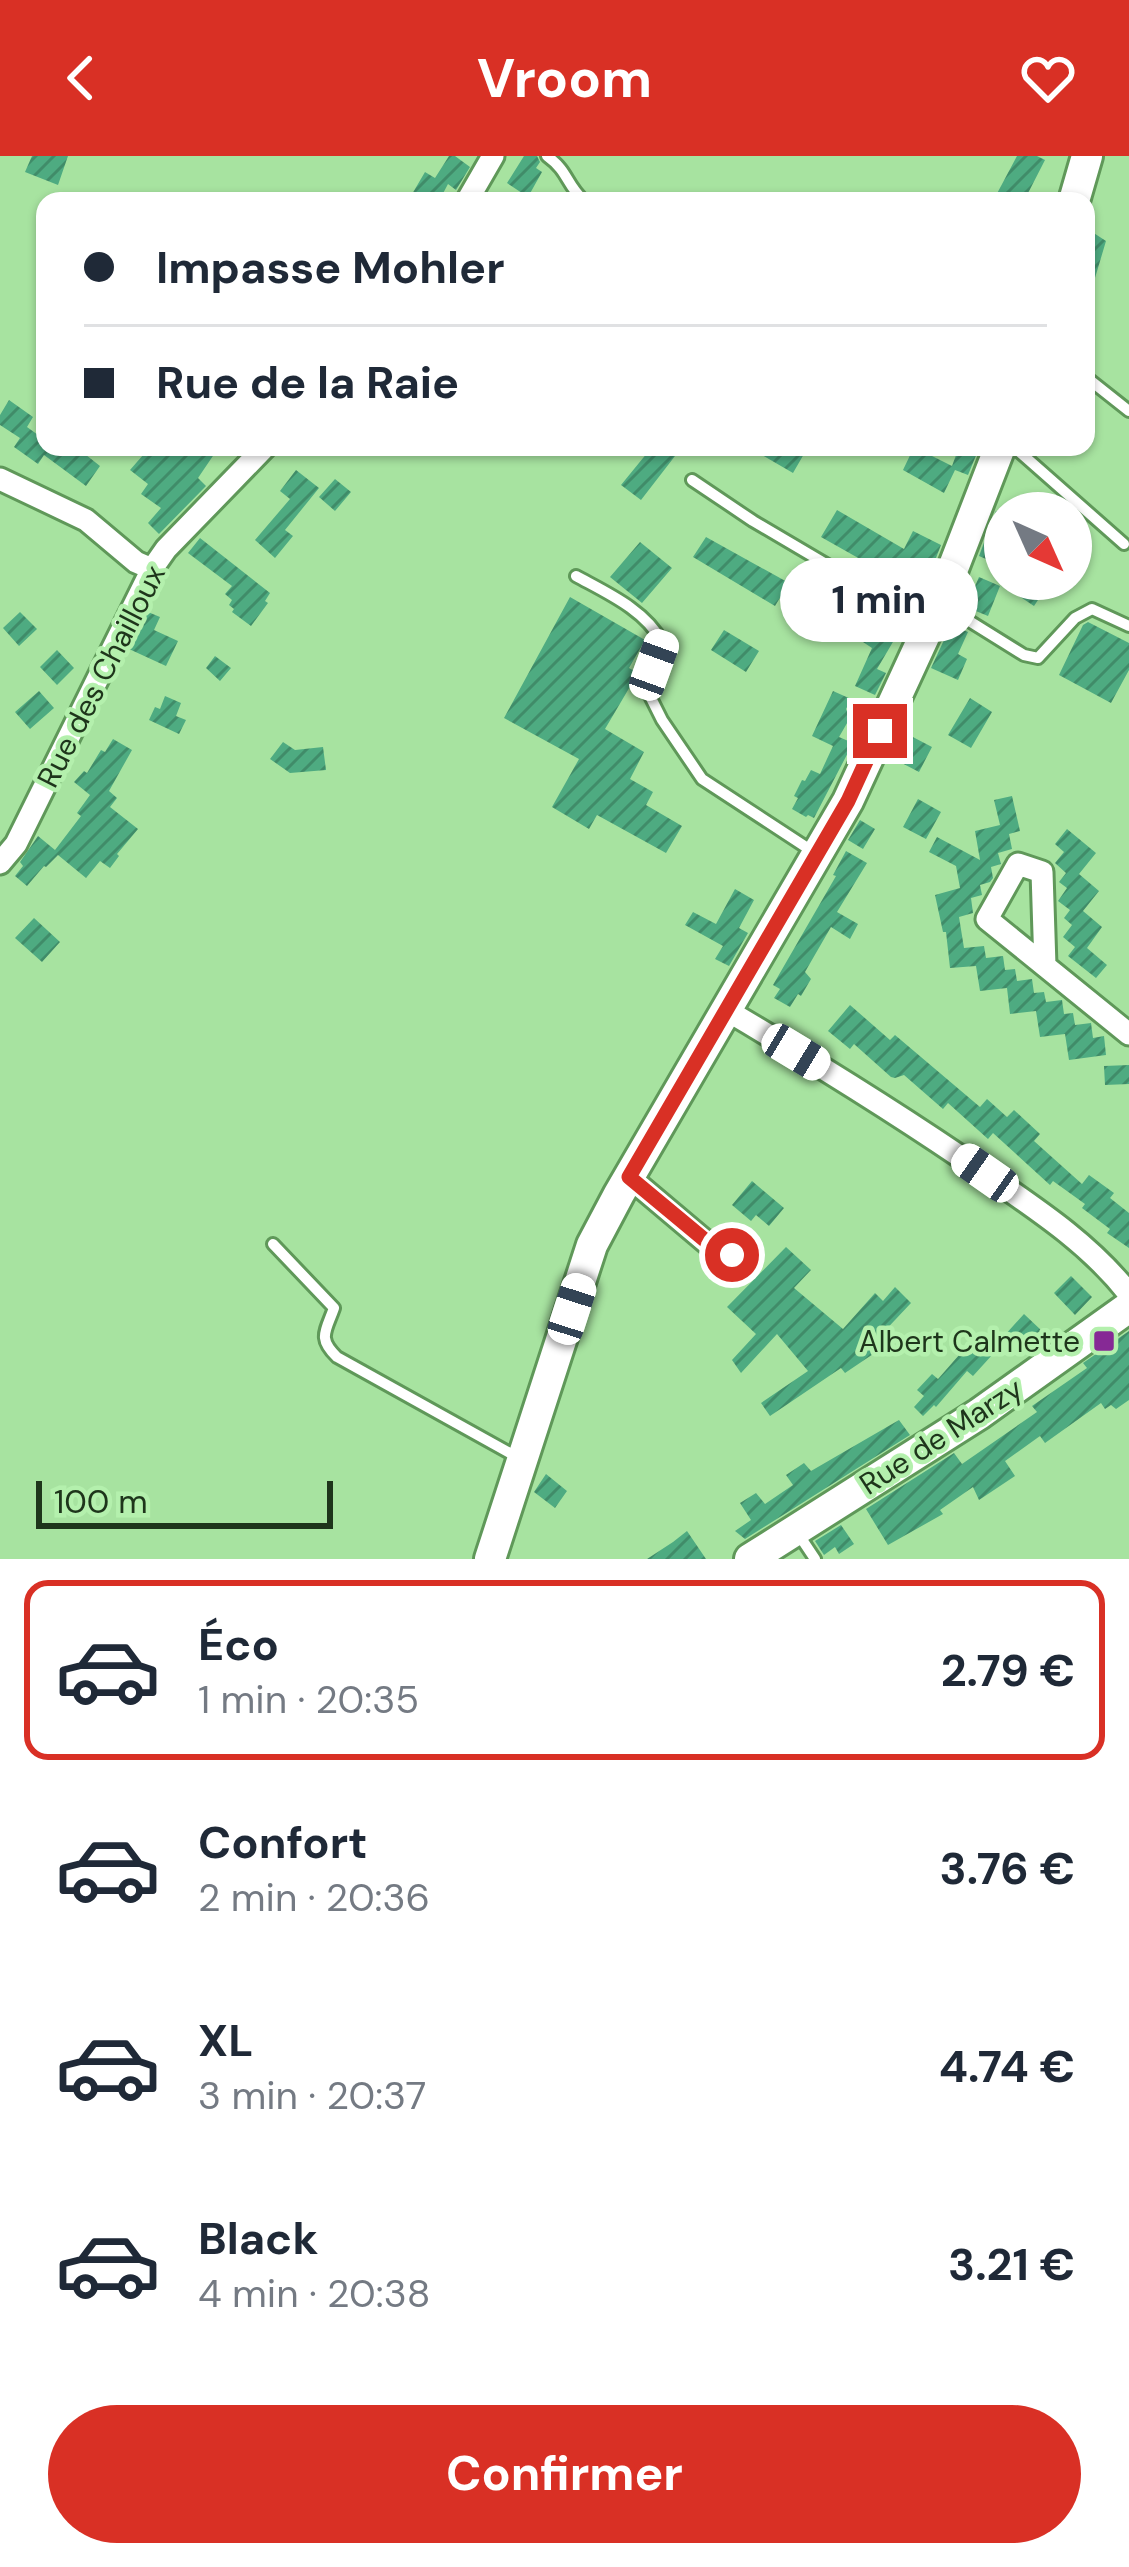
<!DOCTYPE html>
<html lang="fr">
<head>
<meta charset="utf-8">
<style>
  body { margin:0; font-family:"DM Sans",sans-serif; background:#f2f2f3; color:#1f2937; height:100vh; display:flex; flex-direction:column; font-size:45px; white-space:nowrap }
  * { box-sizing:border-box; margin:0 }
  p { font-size:39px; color:#747a83 }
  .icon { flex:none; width:66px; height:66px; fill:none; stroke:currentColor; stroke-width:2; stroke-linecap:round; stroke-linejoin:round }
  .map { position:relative; height:1403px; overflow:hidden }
  .drawer { display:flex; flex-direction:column; background:#fff; flex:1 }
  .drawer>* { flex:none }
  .banner { position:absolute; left:36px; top:36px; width:1059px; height:264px; border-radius:24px; box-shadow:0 3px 9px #0004; display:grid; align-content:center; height:264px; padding:0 48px; background:#fff }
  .needle { width:78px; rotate:135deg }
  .buttons { position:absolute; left:984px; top:336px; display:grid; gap:24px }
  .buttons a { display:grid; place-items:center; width:108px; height:108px; border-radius:50%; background:#fff; box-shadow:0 3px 9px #0004; font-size:60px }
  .scale { position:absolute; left:36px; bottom:30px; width:297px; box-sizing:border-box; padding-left:12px; border:6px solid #1e351b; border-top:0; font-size:33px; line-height:42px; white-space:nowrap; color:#1e351b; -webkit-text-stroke:9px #b4f0ad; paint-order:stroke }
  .end { position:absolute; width:54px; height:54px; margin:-27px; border:15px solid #d93025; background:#fff; box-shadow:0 0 0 6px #fff }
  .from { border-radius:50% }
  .bubble { position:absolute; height:84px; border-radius:42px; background:#fff; box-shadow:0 3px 9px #0004; font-size:39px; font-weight:700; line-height:84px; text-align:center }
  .car { position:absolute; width:36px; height:72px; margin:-36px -18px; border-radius:15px; box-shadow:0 0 9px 3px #0007; background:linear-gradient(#fff 24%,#345 0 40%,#fff 0 76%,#345 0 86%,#fff 0) }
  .banner b { display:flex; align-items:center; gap:42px; height:114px; font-size:45px }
  .banner b+b { border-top:3px solid #e0e1e3 }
  .banner i { width:30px; height:30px; background:#1f2937 }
  ul { padding:21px 0 0; list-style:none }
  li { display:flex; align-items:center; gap:36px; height:180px; margin:0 24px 18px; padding:0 24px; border:6px solid transparent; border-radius:24px }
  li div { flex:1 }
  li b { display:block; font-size:45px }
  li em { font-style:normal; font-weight:700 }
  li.active { border-color:#d93025 }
  li>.icon { width:108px; height:108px; stroke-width:1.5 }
  .button { display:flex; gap:24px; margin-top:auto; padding:24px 48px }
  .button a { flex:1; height:138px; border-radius:72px; background:#d93025; color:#fff; font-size:48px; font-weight:700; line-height:138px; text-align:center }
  header { display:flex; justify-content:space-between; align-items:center; height:156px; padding:0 48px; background:#d93025; color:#fff; font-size:54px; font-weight:700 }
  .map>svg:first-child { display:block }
  .building { fill:url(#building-hatch) }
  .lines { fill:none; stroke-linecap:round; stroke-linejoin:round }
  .lane-casing { stroke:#5f9859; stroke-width:16 }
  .street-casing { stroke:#5f9859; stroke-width:27 }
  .secondary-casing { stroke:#5f9859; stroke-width:36 }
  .lane { stroke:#fff; stroke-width:10 }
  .street { stroke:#fff; stroke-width:21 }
  .secondary { stroke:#fff; stroke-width:30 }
  .route { stroke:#d93025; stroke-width:15 }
  .poi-dot { fill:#862995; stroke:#b4f0ad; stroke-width:4.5 }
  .labels { text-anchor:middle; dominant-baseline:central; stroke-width:9; stroke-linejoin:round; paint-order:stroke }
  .street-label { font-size:30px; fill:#1e351b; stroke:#b4f0ad }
  .poi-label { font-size:30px; fill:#1e351b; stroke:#b4f0ad; text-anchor:end }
</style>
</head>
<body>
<header><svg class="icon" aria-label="back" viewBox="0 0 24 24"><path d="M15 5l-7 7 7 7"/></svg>Vroom<svg class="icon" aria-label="heart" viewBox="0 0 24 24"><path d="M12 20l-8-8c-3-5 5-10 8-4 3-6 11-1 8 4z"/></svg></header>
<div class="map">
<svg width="1129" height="1403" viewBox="0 0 1129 1403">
  <defs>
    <pattern id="building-hatch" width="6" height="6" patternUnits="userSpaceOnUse" patternTransform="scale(3)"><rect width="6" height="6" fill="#4eab81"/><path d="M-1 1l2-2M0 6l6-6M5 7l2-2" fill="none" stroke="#408c69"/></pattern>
  </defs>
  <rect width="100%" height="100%" fill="#a7e3a0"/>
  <path class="building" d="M 32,0 L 68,0 L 58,29 L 25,16 Z
    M 449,0 L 455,0 L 470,11 L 456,34 L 448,28 L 439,45 L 408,45 L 425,16 L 435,22 Z
    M 524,0 L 537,0 L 540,6 L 536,12 L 542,16 L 528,41 L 507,27 Z
    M 1017,0 L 1037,0 L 1045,4 L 1024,45 L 993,45 Z
    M 1086,72 L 1106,85 L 1092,132 L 1086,131 Z
    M 9,244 L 33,261 L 27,271 L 45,284 L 45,291 L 76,291 L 100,310 L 86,330 L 44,299 L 38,308 L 14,291 L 20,282 L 0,269 L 0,259 Z
    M 150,291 L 219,291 L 198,322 L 206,330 L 159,378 L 148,367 L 161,352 L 141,338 L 148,328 L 130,314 Z
    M 652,291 L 682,291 L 641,344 L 621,329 Z
    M 748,291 L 808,291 L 793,317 Z
    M 914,291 L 952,310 L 959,291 L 977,297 L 968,319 L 955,314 L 944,337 L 903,314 Z
    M 296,314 L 319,332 L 285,374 L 293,380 L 275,402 L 255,384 L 290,343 L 280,335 Z
    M 335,323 L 351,336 L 335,355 L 319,341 Z
    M 837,354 L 904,393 L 913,375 L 941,389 L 922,438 L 821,381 Z
    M 996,355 L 1005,360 L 1005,378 L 993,406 L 979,400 Z
    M 706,381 L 789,427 L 775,450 L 693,401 Z
    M 200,382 L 270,437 L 265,445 L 268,447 L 251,470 L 232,456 L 234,453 L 229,449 L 232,444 L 225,438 L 232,430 L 188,397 Z
    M 640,386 L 672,412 L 642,447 L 610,421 Z
    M 979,421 L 1000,430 L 988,460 L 966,451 Z
    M 1029,423 L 1039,423 L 1048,429 L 1034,450 L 1019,440 Z
    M 570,441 L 645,484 L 629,512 L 638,517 L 605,573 L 644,596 L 630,623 L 653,636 L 646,649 L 682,670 L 666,697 L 597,659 L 589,673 L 552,651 L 579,603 L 504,562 Z
    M 20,456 L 37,473 L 19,490 L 3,472 Z
    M 148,456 L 160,461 L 154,474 L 178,485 L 166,510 L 129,493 Z
    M 878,460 L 900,474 L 877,513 L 886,517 L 875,539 L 855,530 L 872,492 L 863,486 Z
    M 1088,466 L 1129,487 L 1129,514 L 1111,547 L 1059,519 L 1083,469 Z
    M 951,469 L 968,476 L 958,498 L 967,503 L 958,524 L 931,512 Z
    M 724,474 L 759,495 L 746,516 L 711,494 Z
    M 57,494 L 74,512 L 57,529 L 40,511 Z
    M 215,500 L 231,512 L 220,525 L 206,512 Z
    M 39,535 L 54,552 L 30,573 L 15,556 Z
    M 833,535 L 851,543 L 846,553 L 850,562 L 839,581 L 853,587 L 814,662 L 808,659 L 806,661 L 792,653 L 798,642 L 794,640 L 802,624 L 805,625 L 811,614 L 820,618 L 833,590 L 812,580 Z
    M 165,540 L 181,547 L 176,560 L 186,564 L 179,578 L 149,564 L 155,551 L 160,553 Z
    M 970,542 L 992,556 L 971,592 L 948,579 Z
    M 909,579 L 932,591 L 919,616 L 896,604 Z
    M 113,583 L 132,594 L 109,635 L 117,642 L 110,651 L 138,673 L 117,698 L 119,700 L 110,712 L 100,705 L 86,722 L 58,699 L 46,711 L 44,710 L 27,730 L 15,720 L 23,710 L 20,706 L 38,680 L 55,694 L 81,660 L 77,657 L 90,639 L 74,626 L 84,615 L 87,617 L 101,594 L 105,596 Z
    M 283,586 L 295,594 L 323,591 L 326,614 L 290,617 L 270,603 Z
    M 1012,640 L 1020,675 L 1009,678 L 1012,693 L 998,697 L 1001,708 L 991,711 L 993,722 L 990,726 L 980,729 L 982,739 L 971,742 L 973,757 L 959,761 L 964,792 L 984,790 L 986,802 L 1003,800 L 1005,814 L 1015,813 L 1017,825 L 1032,823 L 1034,837 L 1044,836 L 1046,846 L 1062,844 L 1064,858 L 1073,857 L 1075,869 L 1091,867 L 1093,882 L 1104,880 L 1106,899 L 1069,904 L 1065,878 L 1040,881 L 1036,855 L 1010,858 L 1007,832 L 980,835 L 976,810 L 950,812 L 946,776 L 943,776 L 935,739 L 960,732 L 956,710 L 929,696 L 937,681 L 980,704 L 975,675 L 1000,669 L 994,644 Z
    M 918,643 L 941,656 L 926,683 L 903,671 Z
    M 860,664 L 875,673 L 863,693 L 848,684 Z
    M 1067,673 L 1096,697 L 1079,718 L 1099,735 L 1083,755 L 1102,771 L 1087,792 L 1107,809 L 1096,822 L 1068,800 L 1075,791 L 1063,781 L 1072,769 L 1064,762 L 1070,754 L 1058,745 L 1067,732 L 1059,726 L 1066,717 L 1055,707 L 1064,696 L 1055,688 Z
    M 846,695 L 867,707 L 837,756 L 858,768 L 850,783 L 831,771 L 805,816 L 811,823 L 801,840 L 798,838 L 790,851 L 774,842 L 780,833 L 773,829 L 836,720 L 833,719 Z
    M 735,733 L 754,744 L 739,772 L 748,777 L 729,810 L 715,803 L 723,790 L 685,769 L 693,756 L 716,768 Z
    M 34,762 L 60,786 L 42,806 L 15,782 Z
    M 850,849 L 890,884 L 895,879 L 980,951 L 987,943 L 1007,961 L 1014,954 L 1040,978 L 1034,985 L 1082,1028 L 1089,1019 L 1114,1037 L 1110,1042 L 1129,1057 L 1129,1092 L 1107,1077 L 1110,1073 L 1082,1052 L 1085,1048 L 1053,1025 L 1050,1029 L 993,977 L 988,983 L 948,947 L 943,953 L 904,919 L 895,922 L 891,921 L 854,888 L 850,893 L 828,875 Z
    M 1129,909 L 1129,928 L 1105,929 L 1104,910 Z
    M 752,1025 L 784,1052 L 769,1070 L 756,1059 L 751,1065 L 732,1049 Z
    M 786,1091 L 811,1114 L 794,1132 L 843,1173 L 875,1137 L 883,1145 L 895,1131 L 911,1147 L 879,1181 L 885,1190 L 845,1217 L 841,1212 L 770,1260 L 761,1247 L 808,1215 L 777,1178 L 741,1217 L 732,1204 L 756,1178 L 727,1151 Z
    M 1071,1120 L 1092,1141 L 1075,1159 L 1054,1137 Z
    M 1024,1158 L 1042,1175 L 1022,1197 L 1004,1180 Z
    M 1129,1175 L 1129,1244 L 1116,1253 L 1111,1249 L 1105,1253 L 1101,1247 L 1045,1287 L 1040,1280 L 1005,1305 L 1015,1320 L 979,1344 L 973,1331 L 940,1354 L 943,1358 L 888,1389 L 866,1353 L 954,1297 L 962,1308 L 1037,1256 L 1032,1250 L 1087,1212 L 1083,1207 Z
    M 974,1182 L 993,1198 L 973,1220 L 967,1215 L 936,1251 L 934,1249 L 923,1260 L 914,1251 L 924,1240 L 917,1234 L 932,1218 L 938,1223 Z
    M 899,1264 L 910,1279 L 745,1383 L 735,1375 L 751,1364 L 740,1347 L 756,1337 L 765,1348 L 793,1329 L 786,1319 L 804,1307 L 811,1315 Z
    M 546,1318 L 567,1335 L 555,1352 L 534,1336 Z
    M 841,1369 L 854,1388 L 839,1398 L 835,1391 L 824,1399 L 815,1385 Z
    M 687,1375 L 706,1403 L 647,1403 L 673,1386 Z"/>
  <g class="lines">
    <defs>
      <path id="lane" d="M 547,0 C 569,16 565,27 584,45
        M 1086,221 L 1129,255
        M 1014,291 L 1124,388
        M 692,324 L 753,365 L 926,467
        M 576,420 C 605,436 646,454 662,486 L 646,532 L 662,564 L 702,623 L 812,695
        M 942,448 L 1024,499 L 1038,502 L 1075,462 L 1092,453 L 1129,470
        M 273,1088 L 334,1152 C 326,1175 317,1182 337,1201 L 517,1301
        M 797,1376 L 815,1403"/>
      <path id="street" d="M 467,45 L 493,0
        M 0,323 L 86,364 L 136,406 L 152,413
        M 0,707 L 16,688 L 152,413 L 166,393 L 265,291
        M 1045,810 L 1042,716 L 1018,708 L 987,763 L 1129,878
        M 728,855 C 816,907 903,961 987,1019 C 1038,1054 1091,1089 1129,1138
        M 629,1021 L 712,1091 L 732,1099"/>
      <path id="secondary" d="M 1074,45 L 1087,0
        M 490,1403 L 592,1089 L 619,1038 L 848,645 L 940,446 L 1000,291
        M 750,1403 L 979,1258 L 1129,1151"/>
    </defs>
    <use href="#lane" class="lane-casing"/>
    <use href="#street" class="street-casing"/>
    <use href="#secondary" class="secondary-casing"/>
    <use href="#lane" class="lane"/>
    <use href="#street" class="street"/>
    <use href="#secondary" class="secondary"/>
  </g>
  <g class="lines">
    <path class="route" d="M 732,1099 L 712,1090 L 629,1021 L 848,645 L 880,575"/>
  </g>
  <rect class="poi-dot" x="1092" y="1173" width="24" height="24" rx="6"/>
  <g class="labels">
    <g class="street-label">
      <text transform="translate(101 520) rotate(-63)">Rue des Chailloux</text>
      <text transform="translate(941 1280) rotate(-33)">Rue de Marzy</text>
    </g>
    <g class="poi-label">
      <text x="1080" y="1185">Albert Calmette</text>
    </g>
  </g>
</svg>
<div class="buttons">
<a><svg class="needle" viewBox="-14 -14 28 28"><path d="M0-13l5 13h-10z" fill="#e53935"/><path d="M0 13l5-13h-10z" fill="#747a83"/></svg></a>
</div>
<div class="scale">100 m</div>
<i class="end from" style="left:732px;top:1099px"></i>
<i class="end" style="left:880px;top:575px"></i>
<div class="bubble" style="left:780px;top:402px;width:198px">1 min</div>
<i class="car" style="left:654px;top:509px;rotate:20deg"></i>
<i class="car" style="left:796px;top:896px;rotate:121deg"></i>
<i class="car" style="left:985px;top:1017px;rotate:305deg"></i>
<i class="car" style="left:572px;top:1153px;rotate:18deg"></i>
<div class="banner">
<b><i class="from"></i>Impasse Mohler</b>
<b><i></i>Rue de la Raie</b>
</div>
</div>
<section class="drawer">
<ul>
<li class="active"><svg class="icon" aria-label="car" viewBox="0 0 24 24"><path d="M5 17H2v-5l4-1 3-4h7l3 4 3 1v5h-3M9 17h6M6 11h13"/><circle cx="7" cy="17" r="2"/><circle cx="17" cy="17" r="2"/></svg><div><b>Éco</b><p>1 min · 20:35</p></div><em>2.79 €</em></li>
<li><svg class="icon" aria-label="car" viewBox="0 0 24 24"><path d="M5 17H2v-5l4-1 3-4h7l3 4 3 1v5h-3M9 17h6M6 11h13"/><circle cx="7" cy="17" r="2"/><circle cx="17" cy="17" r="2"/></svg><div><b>Confort</b><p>2 min · 20:36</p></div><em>3.76 €</em></li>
<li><svg class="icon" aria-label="car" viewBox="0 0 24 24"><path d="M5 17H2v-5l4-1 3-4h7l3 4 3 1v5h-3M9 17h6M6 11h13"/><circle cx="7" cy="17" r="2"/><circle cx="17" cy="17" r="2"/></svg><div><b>XL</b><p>3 min · 20:37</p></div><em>4.74 €</em></li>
<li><svg class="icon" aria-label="car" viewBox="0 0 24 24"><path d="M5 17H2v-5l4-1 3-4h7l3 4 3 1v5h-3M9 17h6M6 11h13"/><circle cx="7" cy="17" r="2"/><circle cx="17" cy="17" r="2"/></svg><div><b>Black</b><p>4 min · 20:38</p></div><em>3.21 €</em></li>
</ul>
<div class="button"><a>Confirmer</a></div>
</section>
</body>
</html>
